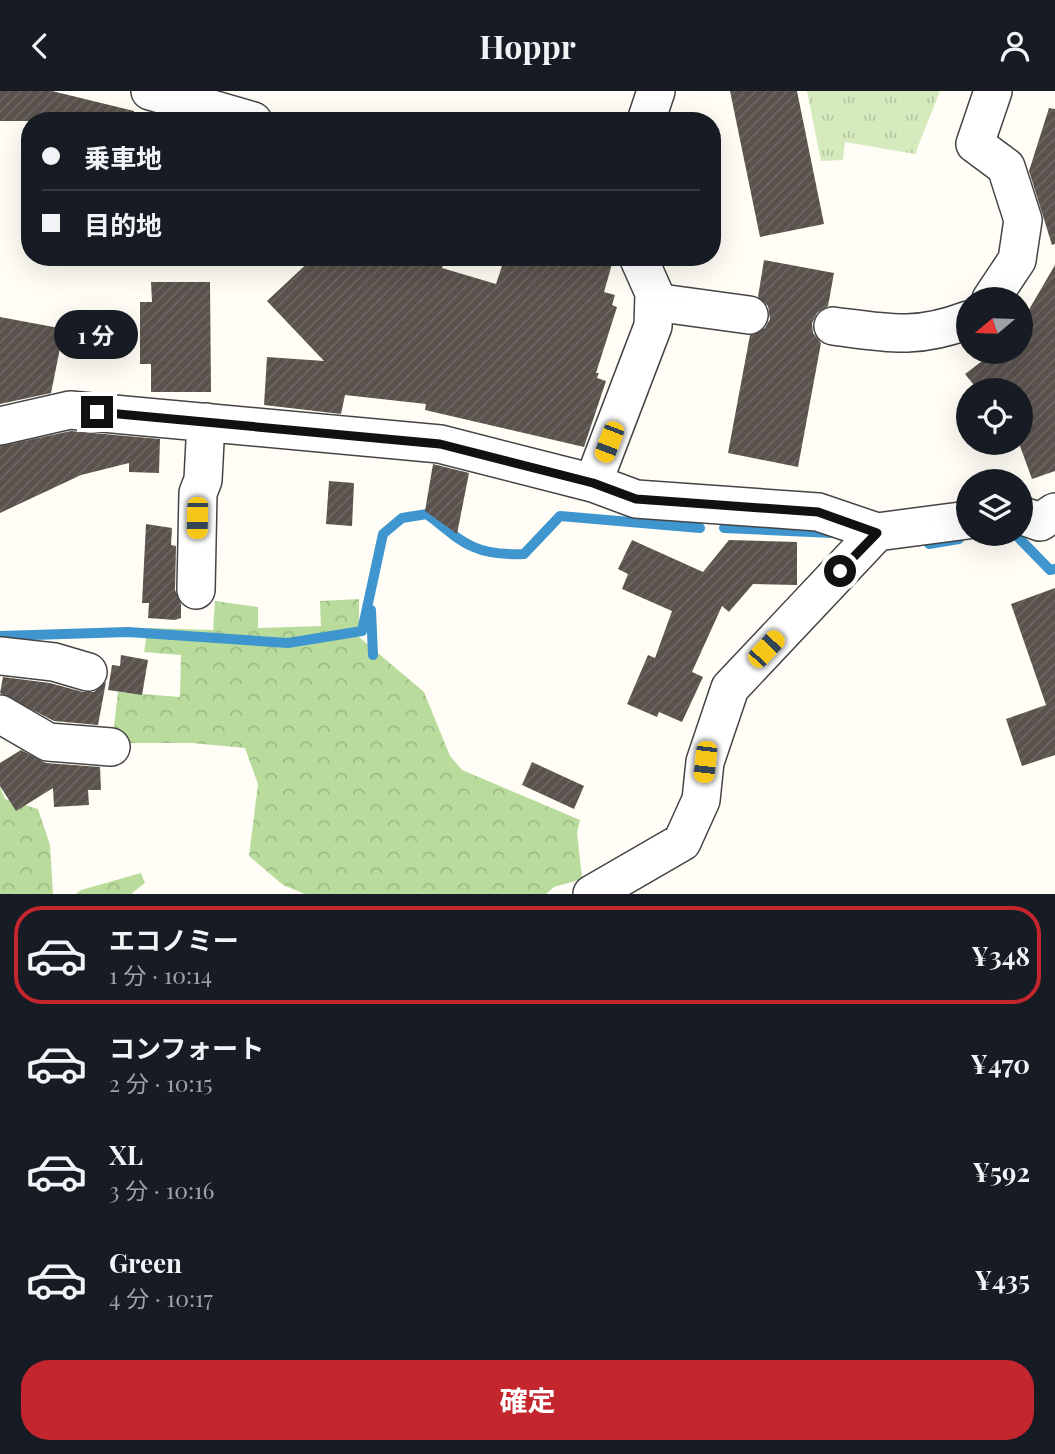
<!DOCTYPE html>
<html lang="ja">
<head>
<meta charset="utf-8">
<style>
  body { margin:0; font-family:"Playfair Display","Noto Sans JP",serif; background:#242831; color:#f1f3f6; height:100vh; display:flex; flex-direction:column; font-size:26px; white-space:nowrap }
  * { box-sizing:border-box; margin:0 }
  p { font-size:23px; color:#9ea1a6 }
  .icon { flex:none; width:38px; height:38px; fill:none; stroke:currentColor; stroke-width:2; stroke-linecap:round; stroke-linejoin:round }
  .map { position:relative; height:803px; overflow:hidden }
  .sheet { display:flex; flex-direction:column; background:#171b24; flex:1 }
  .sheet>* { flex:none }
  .guide { position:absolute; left:21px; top:21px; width:700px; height:154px; border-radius:28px; box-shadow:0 7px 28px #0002; display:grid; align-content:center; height:154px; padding:0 21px; background:#171b24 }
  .needle { width:46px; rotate:251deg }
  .fabs { position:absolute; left:956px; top:196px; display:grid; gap:14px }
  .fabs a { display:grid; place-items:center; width:77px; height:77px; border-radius:50%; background:#171b24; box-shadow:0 7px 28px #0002; font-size:35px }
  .end { position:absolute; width:32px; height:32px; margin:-16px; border:9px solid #111; background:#fff; box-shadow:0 0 0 4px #fff }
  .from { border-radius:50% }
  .bubble { position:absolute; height:49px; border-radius:24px; background:#171b24; box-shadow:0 7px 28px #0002; font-size:23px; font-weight:700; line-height:49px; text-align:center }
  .car { position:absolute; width:21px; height:42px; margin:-21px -10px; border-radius:9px; box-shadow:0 0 5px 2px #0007; background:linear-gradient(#f5c518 24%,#345 0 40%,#f5c518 0 76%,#345 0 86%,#f5c518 0) }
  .guide b { display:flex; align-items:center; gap:24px; height:66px; font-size:26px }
  .guide b+b { border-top:2px solid #363941 }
  .guide i { width:18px; height:18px; background:#f1f3f6 }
  ul { padding:12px 0 0; list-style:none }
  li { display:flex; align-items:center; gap:21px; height:98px; margin:0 14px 10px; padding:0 7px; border:4px solid transparent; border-radius:28px }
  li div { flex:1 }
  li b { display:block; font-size:26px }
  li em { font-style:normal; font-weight:700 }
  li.active { border-color:#c4262e }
  li>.icon { width:63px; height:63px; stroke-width:1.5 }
  .primary-button { display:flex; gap:14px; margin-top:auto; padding:14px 21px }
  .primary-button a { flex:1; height:80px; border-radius:28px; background:#c4262e; color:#fff; font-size:28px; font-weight:700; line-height:80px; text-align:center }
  header { display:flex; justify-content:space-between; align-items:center; height:91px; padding:0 21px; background:#171b24; font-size:32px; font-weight:700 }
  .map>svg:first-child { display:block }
  .forest { fill:url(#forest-crowns) }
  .park { fill:url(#park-tufts) }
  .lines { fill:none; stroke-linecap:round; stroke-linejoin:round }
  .stream { stroke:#3f96cf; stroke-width:10 }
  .building { fill:url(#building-hatch) }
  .minor-casing { stroke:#444; stroke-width:40 }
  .minor { stroke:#fff; stroke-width:37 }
  .route { stroke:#111; stroke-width:9 }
</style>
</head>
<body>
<header><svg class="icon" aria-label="back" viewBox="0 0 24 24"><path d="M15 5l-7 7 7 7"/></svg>Hoppr<svg class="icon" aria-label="person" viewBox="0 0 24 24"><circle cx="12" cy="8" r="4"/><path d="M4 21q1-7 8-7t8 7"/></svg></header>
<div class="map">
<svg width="1055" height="803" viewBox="0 0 1055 803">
  <defs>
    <pattern id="forest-crowns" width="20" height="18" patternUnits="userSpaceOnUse" patternTransform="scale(1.75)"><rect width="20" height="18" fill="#b9dc9c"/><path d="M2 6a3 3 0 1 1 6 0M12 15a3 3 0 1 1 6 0" fill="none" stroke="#9ebc85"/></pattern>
    <pattern id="park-tufts" width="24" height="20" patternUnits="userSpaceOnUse" patternTransform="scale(1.75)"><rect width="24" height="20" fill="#d5ebbd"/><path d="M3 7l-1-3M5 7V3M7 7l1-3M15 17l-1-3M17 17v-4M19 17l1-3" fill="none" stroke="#b6c8a1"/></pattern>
    <pattern id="building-hatch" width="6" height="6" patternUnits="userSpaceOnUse" patternTransform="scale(1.75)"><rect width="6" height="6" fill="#5a524d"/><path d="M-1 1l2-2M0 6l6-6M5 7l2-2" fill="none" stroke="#6d6662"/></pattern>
  </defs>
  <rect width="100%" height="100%" fill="#fffdf5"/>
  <path class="forest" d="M 359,508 L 359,546 L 424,601 L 450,665 L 462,679 L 580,729 L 577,741 L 582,788 L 554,796 L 546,803 L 305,803 L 283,794 L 249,765 L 258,693 L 245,657 L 192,652 L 112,652 L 118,601 L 180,606 L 181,564 L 144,561 L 148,537 L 213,539 L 215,510 L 258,516 L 258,537 L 321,535 L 320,510 Z
    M 0,696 L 5,708 L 38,718 L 50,754 L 53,803 L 0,803 Z
    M 141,782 L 145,792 L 131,803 L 76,803 L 81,799 Z"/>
  <path class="park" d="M 807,0 L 940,0 L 915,63 L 845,51 L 843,69 L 821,70 Z"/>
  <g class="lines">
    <path class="stream" d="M 724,437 L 832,442
      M 992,443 L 995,443
      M 1015,443 L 1050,479 L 1055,478
      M 929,453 L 959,448
      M 371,519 L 373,564
      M 0,545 L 128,541 L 288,552 L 362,540 L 383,443 L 402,427 L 427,423 C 464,453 476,465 524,463 L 560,425 L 700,437"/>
  </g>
  <path class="building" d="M 0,0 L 52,0 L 134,20 L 133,30 L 0,30 Z
    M 730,0 L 797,0 L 824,133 L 760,146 Z
    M 1049,17 L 1055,18 L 1055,153 L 1052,154 L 1029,80 Z
    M 314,166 L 426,166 L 425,170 L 443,174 L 442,177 L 496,193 L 505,166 L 591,166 L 612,173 L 604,201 L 615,204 L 612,214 L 617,216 L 596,282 L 599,282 L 597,287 L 606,290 L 584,356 L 425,319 L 426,313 L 345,304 L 341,323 L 264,314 L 267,266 L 324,270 L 267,210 Z
    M 764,169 L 834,182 L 828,215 L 817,222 L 812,232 L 813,242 L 821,252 L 798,376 L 728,362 L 750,244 L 765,237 L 770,228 L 768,215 L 758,206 Z
    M 1055,174 L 1055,380 L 1032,388 L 1020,355 L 1020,299 L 978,299 L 965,283 L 994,261 L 1020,261 L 1020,234 Z
    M 151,191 L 210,191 L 211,301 L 151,301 L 151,273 L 140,273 L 140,211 L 152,211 Z
    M 0,226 L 59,237 L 57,252 L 61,252 L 51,302 L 0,313 Z
    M 71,340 L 160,348 L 159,382 L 129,381 L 129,372 L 81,384 L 0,422 L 0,355 Z
    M 433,373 L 469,382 L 457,443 L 425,420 Z
    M 329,390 L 354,392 L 352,435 L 326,433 Z
    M 146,433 L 172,437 L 171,454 L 176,455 L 175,499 L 181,513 L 181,527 L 175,529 L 148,527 L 149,512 L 142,512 Z
    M 632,449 L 703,481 L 729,449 L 797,451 L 797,494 L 753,493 L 729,521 L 722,515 L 692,581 L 703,586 L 682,631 L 659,621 L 657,626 L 627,613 L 648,564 L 655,567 L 672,520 L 622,498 L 628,483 L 618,478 Z
    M 1055,497 L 1055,664 L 1022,675 L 1006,628 L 1046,614 L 1011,513 Z
    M 121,564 L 148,569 L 142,604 L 108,599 L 112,574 L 120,575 Z
    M 3,586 L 50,592 L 83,601 L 94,601 L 106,591 L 98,634 L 54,630 L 0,602 Z
    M 21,659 L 46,672 L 100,676 L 101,699 L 88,699 L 89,714 L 54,716 L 53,697 L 16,720 L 0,695 L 0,672 Z
    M 532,671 L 584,695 L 574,718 L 522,694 Z"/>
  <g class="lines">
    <defs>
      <path id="minor" d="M 150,0 L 253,30
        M 646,30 L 656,0
        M 991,208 L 1017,169 L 1023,129 L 1006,76 L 975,53 L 993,0
        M 654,211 L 749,224
        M 833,235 C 887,242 915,249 968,229
        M 0,335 L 70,319 L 440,353 L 593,392 L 636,408 L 818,421 L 877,441 L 968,429
        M 593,392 L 653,235 L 654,202 L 638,166
        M 1020,424 L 1040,431 L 1055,421
        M 196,499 L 198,402 L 203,389 L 206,331
        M 0,565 L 54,571 L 88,581
        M 0,623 L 48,651 L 111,656
        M 592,803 L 682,751 L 701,709 L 705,671 L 730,597 L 877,441"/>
    </defs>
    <use href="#minor" class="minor-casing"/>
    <use href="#minor" class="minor"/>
  </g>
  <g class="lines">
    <path class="route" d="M 97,321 L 440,353 L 593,392 L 636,408 L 818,421 L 877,442 L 840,480"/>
  </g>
</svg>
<div class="fabs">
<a><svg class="needle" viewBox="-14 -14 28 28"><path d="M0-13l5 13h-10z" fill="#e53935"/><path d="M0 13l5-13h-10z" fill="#9ea1a6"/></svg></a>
<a><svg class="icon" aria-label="locate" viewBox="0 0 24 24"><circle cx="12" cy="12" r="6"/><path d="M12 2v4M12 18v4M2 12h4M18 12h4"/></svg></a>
<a><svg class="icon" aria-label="layers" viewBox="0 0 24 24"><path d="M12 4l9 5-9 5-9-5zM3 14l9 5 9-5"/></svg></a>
</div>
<i class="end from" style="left:840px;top:480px"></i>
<i class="end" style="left:97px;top:321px"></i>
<div class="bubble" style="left:54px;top:219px;width:84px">1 分</div>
<i class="car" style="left:609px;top:351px;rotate:201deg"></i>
<i class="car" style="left:197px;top:427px;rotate:181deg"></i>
<i class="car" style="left:766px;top:558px;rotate:43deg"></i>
<i class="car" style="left:705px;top:671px;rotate:186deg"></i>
<div class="guide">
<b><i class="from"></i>乗車地</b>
<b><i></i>目的地</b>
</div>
</div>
<section class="sheet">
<ul>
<li class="active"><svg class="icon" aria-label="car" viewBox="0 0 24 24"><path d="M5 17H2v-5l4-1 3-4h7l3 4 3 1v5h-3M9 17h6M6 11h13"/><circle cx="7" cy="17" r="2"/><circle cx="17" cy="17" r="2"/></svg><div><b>エコノミー</b><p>1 分 · 10:14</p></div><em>¥348</em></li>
<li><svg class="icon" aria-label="car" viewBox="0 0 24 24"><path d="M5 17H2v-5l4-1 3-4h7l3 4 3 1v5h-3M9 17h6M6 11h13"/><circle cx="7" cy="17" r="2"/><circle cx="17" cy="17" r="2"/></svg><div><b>コンフォート</b><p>2 分 · 10:15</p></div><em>¥470</em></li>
<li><svg class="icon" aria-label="car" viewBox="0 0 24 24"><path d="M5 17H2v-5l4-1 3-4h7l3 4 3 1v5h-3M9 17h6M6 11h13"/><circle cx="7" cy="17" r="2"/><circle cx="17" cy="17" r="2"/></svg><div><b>XL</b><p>3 分 · 10:16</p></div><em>¥592</em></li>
<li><svg class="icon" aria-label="car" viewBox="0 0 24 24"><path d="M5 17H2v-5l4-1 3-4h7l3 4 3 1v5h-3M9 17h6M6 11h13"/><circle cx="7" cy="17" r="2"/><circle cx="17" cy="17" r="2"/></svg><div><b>Green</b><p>4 分 · 10:17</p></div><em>¥435</em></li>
</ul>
<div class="primary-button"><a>確定</a></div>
</section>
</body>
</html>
